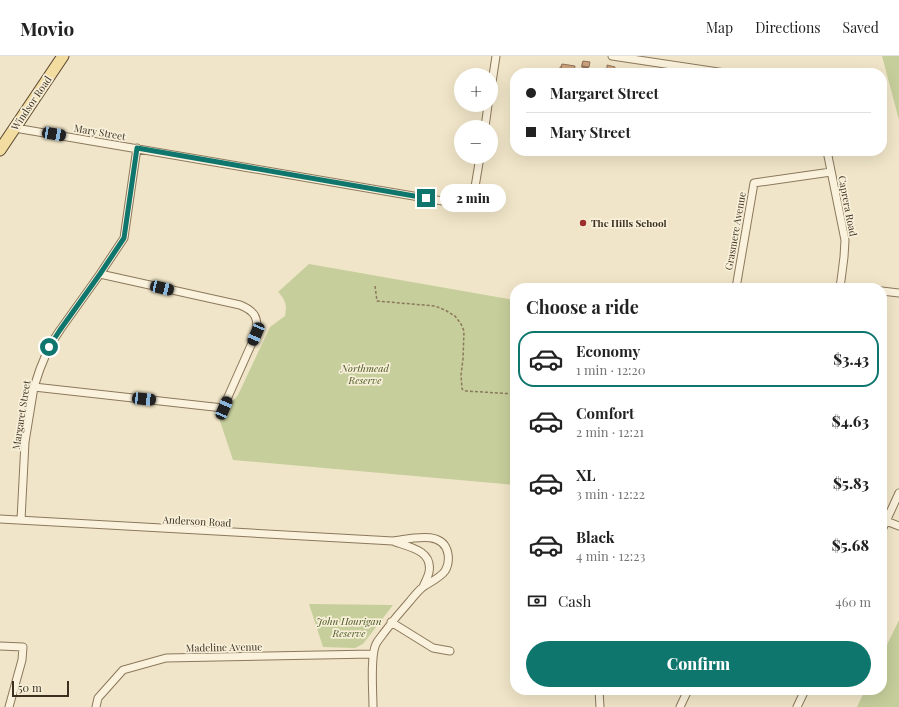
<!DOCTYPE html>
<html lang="en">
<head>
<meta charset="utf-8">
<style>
  body { margin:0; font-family:"Playfair Display",serif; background:#f6f6f6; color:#222; height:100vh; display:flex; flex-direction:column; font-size:15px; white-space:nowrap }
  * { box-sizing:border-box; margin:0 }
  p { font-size:13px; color:#767676 }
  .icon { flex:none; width:22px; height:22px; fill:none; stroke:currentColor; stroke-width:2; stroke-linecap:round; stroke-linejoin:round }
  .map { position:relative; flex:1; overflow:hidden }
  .drawer { position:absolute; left:510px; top:227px; width:377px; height:412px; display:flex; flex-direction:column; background:#fff; border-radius:16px; box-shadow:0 4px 16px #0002 }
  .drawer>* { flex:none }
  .top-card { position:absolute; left:510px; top:12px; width:377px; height:88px; border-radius:16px; box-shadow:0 4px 16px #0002; display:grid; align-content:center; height:88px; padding:0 16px; background:#fff }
  .fabs { position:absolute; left:454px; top:12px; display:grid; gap:8px }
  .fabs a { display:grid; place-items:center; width:44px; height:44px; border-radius:50%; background:#fff; box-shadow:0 4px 16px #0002; font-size:20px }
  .scale { position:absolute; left:12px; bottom:10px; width:57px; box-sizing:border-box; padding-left:4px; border:2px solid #3c2f20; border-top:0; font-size:11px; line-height:14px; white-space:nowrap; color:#3c2f20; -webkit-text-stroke:3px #f7efd8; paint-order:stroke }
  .end { position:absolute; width:18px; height:18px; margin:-9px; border:5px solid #0f766e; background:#fff; box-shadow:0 0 0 2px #fff }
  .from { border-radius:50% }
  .bubble { position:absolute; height:28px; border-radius:14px; background:#fff; box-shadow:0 4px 16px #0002; font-size:13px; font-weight:800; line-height:28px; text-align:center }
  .car { position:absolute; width:12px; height:24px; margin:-12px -6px; border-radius:5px; box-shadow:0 0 3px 1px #0007; background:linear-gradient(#222 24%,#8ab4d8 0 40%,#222 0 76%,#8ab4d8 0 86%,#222 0) }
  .top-card b { display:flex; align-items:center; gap:14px; height:38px; font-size:15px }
  .top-card b+b { border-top:1px solid #e0e0e0 }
  .top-card i { width:10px; height:10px; background:#222 }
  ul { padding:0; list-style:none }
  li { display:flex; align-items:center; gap:12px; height:56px; margin:0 8px 6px; padding:0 8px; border:2px solid transparent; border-radius:16px }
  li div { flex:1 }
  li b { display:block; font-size:15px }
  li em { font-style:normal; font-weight:800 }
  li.active { border-color:#0f766e }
  li>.icon { width:36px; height:36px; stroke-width:1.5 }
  h2 { padding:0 16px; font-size:18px; line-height:48px }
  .pay { display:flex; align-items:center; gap:10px; height:44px; padding:0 16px; font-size:15px }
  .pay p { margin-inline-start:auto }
  .primary-button { display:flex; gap:8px; margin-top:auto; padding:8px 16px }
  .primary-button a { flex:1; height:46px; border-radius:24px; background:#0f766e; color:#fff; font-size:16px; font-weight:800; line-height:46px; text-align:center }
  header { display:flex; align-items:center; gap:24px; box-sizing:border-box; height:56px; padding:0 20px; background:#fff; border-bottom:1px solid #e0e0e0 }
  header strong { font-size:19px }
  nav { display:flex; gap:22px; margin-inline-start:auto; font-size:14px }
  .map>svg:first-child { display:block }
  .green { fill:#c6ce9b }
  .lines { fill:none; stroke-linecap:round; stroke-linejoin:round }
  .minor-casing { stroke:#8c785c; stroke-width:9 }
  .primary-casing { stroke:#5a4530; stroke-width:13 }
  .path { stroke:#8c785c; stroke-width:1.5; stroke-dasharray:3 2; stroke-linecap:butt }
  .minor { stroke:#faf2dc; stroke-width:7 }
  .primary { stroke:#f2dca0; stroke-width:11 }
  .wall { fill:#b18b6c }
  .shaded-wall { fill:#907158 }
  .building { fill:#cea27d; stroke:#907158 }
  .route { stroke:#0f766e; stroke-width:5 }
  .poi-dot { fill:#9d2e2b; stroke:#f7efd8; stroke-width:1.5 }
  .labels { text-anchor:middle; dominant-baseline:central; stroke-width:3.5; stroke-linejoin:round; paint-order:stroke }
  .street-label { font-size:10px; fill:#3c2f20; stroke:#f7efd8 }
  .poi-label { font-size:10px; font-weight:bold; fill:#3c2f20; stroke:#f7efd8; text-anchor:start }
  .park-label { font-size:10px; font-style:italic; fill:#4a5926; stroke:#f7efd8 }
</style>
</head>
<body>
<header>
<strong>Movio</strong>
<nav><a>Map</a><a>Directions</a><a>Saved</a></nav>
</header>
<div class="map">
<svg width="899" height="651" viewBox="0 0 899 651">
  <rect width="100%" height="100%" fill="#f0e5c8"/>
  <path class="green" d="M 882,0 L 899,0 L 899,64 Z
    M 309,208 L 515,244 L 515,429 L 233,404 L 217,356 L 228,351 L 238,339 L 270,271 L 285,260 C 287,250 286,244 278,236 Z
    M 309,548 L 393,549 L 363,588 L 355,592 L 323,591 Z
    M 899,564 L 899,651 L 857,651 L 865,634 L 882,634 L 882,599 Z"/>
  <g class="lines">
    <defs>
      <path id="minor" d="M 612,0 L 725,17
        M 491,33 L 496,0
        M 485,71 L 488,49
        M 15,72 L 466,149 L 470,147 L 473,143 L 480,101
        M 827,95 L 845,184 L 844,201 L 840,232
        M 736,232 L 754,127 L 831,116
        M 882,235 L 899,237
        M 34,331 L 223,352 L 256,278 C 259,262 255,255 240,249 L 100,218
        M 0,463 L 393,485 C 410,483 444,473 448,498 C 449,504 448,510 445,515 C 440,522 430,526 423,531 C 418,535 414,540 410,545 C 401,555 392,566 383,578 C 381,581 378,584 376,588 C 370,600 373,636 373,651
        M 21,464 L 25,386 L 34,331 L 40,313 L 49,291 L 60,274 L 100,218 L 124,182 L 137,92
        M 886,465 L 899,470
        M 882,474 L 899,437
        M 395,486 C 410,491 433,495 429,516 C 428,521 425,526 423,531
        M 391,566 L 433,592 L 450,595
        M 0,590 L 23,591 L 22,604 L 9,651
        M 599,634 L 600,651
        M 96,651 L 98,642 L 123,614 L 166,602 L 373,598
        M 680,651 L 688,634
        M 797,651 L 805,634"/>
      <path id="primary" d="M 0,94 L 63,0"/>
    </defs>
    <use href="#minor" class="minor-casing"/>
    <use href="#primary" class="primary-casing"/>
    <path class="path" d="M 375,230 L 377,245 L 435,250 L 445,254 L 455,260 L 461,268 L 464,275 L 463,303 L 461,319 L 462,333 L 466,335 L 515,338"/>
    <use href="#minor" class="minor"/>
    <use href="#primary" class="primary"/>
  </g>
  <path class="wall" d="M 583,5 L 588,13 L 594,17 L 580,17 L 583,12 L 581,11 L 582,6 Z
    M 562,8 L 573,17 L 558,17 L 559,12 Z"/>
  <path class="shaded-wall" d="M 582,10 L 589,11 L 588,13 L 581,11 Z"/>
  <path class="building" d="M 583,5 L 590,6 L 589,11 L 582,10 Z
    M 562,8 L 575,10 L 574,16 L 570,16 L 570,17 L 560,17 Z
    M 607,9 L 615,11 L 614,16 L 607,15 Z
    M 583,12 L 591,13 L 591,15 L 594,15 L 594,17 L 582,17 Z
    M 607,15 L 615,17 L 607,17 Z"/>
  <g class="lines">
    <path class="route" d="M 49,291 L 60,274 L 100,218 L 124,182 L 137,92 L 426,142"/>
  </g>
  <circle class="poi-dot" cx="583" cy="167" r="4"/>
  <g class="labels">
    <g class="street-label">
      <text transform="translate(31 47) rotate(-56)">Windsor Road</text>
      <text transform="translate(100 76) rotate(10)">Mary Street</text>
      <text transform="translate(848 150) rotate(79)">Caprera Road</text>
      <text transform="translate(735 175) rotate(-80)">Grasmere Avenue</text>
      <text transform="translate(21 359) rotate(-81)">Margaret Street</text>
      <text transform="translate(197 465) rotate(3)">Anderson Road</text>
      <text transform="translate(224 591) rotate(-1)">Madeline Avenue</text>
    </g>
    <g class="poi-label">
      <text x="591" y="167">The Hills School</text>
    </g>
    <g class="park-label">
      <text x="365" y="312">Northmead<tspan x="365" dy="12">Reserve</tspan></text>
      <text x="349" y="565">John Hourigan<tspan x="349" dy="12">Reserve</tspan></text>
    </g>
  </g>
</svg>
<div class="fabs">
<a>+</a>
<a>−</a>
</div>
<div class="scale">50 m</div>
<i class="end from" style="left:49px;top:291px"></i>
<i class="end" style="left:426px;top:142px"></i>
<div class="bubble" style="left:440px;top:128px;width:66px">2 min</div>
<i class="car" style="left:54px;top:78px;rotate:100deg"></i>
<i class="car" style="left:162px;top:232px;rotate:103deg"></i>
<i class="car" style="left:256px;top:278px;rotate:203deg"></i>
<i class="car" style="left:144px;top:343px;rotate:96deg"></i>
<i class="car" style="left:224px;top:352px;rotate:23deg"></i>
<div class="top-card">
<b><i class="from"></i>Margaret Street</b>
<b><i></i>Mary Street</b>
</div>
<section class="drawer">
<h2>Choose a ride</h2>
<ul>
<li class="active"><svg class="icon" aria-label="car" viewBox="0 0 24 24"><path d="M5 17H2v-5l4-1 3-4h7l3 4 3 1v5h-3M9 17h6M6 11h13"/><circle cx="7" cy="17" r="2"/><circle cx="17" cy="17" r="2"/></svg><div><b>Economy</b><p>1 min · 12:20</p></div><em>$3.43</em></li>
<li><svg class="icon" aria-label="car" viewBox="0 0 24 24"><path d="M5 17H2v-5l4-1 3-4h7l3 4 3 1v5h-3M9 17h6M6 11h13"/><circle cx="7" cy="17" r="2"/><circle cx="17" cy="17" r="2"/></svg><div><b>Comfort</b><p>2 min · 12:21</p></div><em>$4.63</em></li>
<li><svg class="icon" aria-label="car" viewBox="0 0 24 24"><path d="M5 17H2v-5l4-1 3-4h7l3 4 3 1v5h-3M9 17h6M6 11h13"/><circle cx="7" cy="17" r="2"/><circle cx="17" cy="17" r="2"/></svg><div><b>XL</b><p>3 min · 12:22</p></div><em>$5.83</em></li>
<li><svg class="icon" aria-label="car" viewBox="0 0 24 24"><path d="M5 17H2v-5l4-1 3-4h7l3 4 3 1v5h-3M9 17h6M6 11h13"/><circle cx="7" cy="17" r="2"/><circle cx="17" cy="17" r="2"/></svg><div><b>Black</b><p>4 min · 12:23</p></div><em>$5.68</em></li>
</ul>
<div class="pay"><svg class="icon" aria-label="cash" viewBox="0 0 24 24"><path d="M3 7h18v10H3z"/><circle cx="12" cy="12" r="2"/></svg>Cash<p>460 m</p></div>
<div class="primary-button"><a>Confirm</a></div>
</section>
</div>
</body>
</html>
